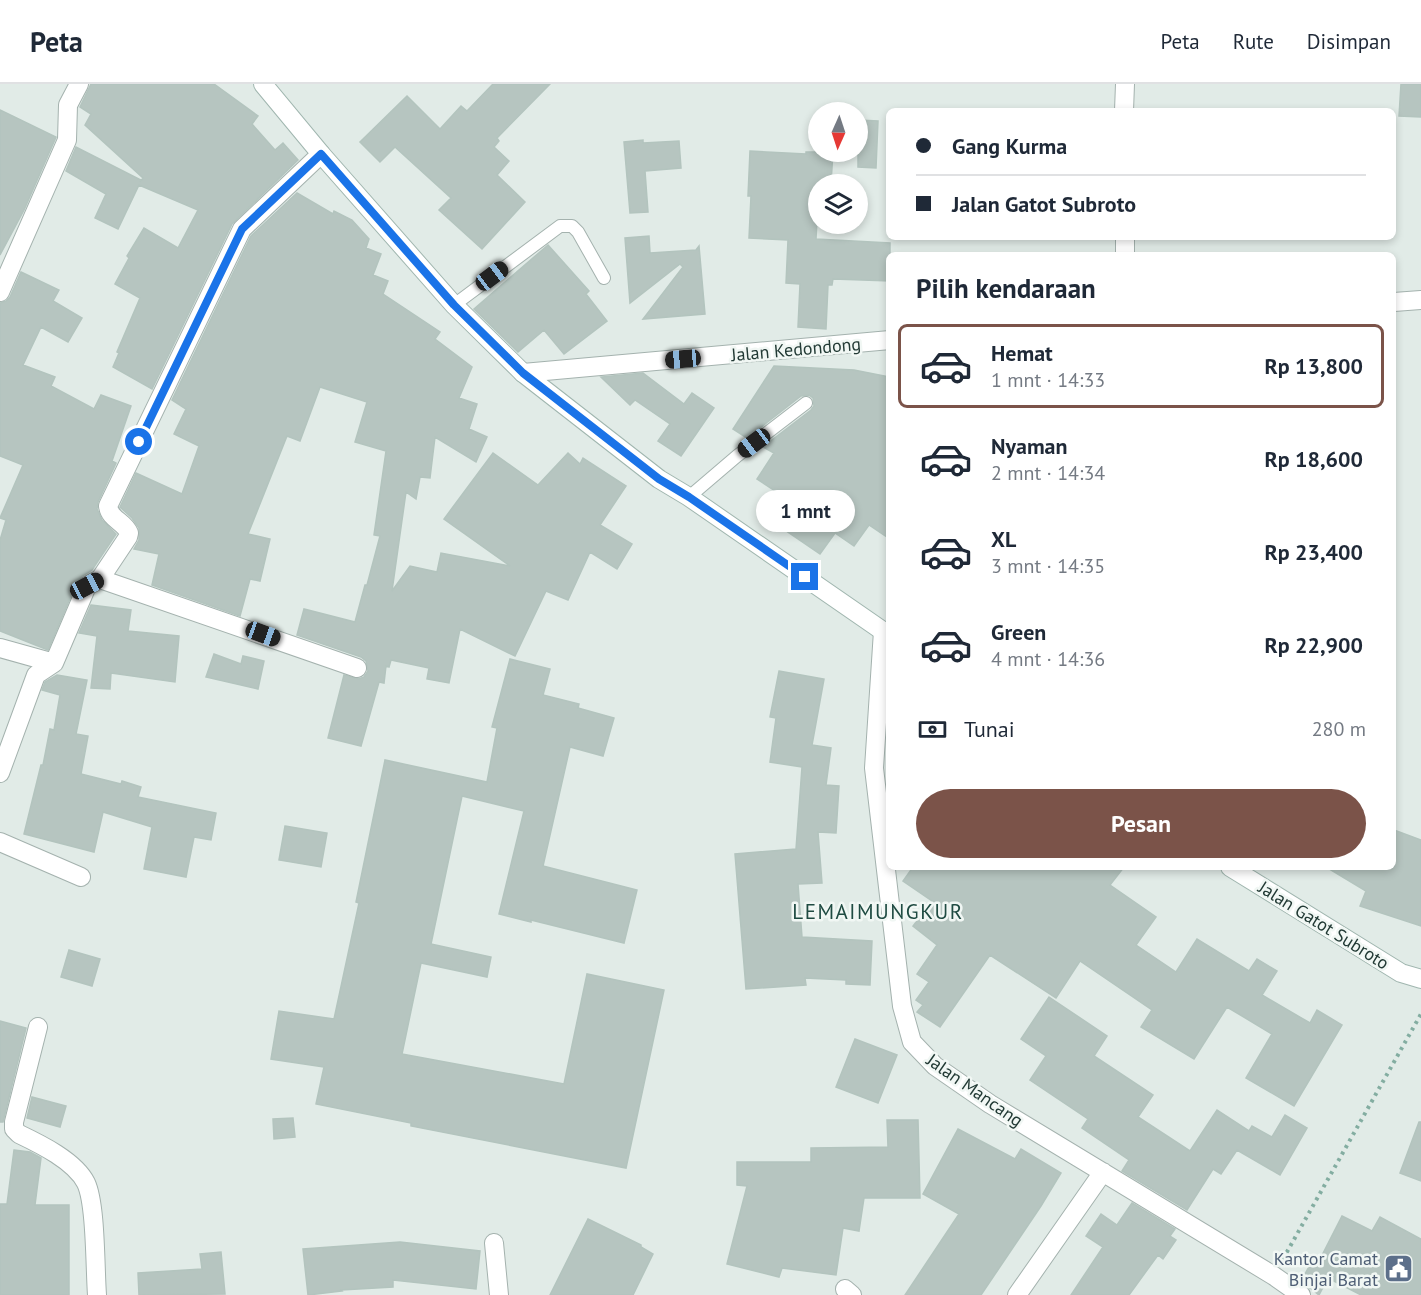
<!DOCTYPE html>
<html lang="id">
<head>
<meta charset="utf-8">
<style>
  body { margin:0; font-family:"PT Sans",sans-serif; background:#f6f6f7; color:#1f2937; height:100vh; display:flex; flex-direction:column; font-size:22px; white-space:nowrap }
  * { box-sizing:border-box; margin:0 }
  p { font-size:20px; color:#747a83 }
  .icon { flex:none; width:33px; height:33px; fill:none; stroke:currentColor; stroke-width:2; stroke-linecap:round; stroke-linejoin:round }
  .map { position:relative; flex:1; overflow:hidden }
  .details { position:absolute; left:886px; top:168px; width:510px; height:618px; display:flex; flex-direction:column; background:#fff; border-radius:9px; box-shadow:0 3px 9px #0003 }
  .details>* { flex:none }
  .banner { position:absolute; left:886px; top:24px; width:510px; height:132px; border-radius:9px; box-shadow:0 3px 9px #0003; display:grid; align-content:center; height:132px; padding:0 30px; background:#fff }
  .needle { width:39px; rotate:183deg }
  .fabs { position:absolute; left:808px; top:18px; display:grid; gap:12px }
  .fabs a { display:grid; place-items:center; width:60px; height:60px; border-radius:50%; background:#fff; box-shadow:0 3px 9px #0003; font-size:30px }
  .end { position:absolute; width:27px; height:27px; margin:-14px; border:8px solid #1a73e8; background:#fff; box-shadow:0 0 0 3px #fff }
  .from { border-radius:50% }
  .bubble { position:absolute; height:42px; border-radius:21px; background:#fff; box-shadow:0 3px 9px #0003; font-size:20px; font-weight:700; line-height:42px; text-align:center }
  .car { position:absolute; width:18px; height:36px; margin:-18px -9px; border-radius:8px; box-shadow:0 0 4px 2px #0007; background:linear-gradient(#222 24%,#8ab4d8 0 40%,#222 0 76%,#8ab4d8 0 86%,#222 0) }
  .banner b { display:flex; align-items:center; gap:21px; height:57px; font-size:22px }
  .banner b+b { border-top:2px solid #e0e1e3 }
  .banner i { width:15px; height:15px; background:#1f2937 }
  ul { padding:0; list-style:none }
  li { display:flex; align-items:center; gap:18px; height:84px; margin:0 12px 9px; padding:0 18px; border:3px solid transparent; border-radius:9px }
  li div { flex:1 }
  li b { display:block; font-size:22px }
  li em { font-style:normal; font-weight:700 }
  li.selected { border-color:#7b5349 }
  li>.icon { width:54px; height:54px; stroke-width:1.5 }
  h2 { padding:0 30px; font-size:27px; line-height:72px }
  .pay { display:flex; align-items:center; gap:15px; height:66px; padding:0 30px; font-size:22px }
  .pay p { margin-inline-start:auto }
  .button { display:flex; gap:12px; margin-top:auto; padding:12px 30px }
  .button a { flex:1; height:69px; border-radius:36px; background:#7b5349; color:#fff; font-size:24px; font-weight:700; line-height:69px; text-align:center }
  header { display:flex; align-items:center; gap:36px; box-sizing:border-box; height:84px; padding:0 30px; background:#fff; border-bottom:2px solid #e0e1e3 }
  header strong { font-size:28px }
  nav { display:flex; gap:33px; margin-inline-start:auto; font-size:21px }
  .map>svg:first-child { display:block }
  .building { fill:#b6c5c0; stroke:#b3c4be; stroke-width:1.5 }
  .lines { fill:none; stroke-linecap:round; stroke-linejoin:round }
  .service-casing { stroke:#a4b2ae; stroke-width:14 }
  .minor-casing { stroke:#a4b2ae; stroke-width:20 }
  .secondary-casing { stroke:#a0b6af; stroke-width:20 }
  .path { stroke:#83ada1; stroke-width:4; stroke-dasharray:3 4.5; stroke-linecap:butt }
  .service { stroke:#fff; stroke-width:12 }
  .minor { stroke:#fff; stroke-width:18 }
  .secondary { stroke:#fff; stroke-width:18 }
  .route { stroke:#1a73e8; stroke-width:8 }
  .labels { text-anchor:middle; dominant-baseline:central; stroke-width:5; stroke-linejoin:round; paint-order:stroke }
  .street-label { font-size:18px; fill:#223a35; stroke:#f1f7f4 }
  .service-label { font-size:18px; fill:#4e5e75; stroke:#f1f7f4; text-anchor:end }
  .quarter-label { font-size:21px; letter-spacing:1.5px; fill:#1f4b42; stroke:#f1f7f4 }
</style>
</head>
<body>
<header>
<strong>Peta</strong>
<nav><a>Peta</a><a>Rute</a><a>Disimpan</a></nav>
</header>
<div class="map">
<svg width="1421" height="1211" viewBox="0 0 1421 1211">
  <rect width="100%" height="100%" fill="#e1ebe7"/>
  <path class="building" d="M 91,0 L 214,0 L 258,32 L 252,40 L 275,66 L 283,59 L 298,76 L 232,140 L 152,305 L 113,283 L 119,269 L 117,268 L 140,214 L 115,200 L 129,174 L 127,172 L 144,144 L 178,164 L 198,126 L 139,101 L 118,145 L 95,134 L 106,110 L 66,87 L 76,63 L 141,96 L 140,98 L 143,94 L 85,41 L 91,30 L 80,23 Z
    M 493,0 L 550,0 L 497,54 L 499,57 L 494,63 L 509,77 L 497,91 L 525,118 L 482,165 L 439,126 L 451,114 L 395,63 L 380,78 L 360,58 L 407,12 L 440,45 L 461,22 L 467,27 Z
    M 1401,0 L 1421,0 L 1421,33 L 1399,32 Z
    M 0,26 L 56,53 L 24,126 L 0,171 Z
    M 858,36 L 878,37 L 876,84 L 858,83 Z
    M 643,56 L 643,59 L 679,57 L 681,84 L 645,87 L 648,128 L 630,129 L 624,58 Z
    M 750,67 L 806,70 L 806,68 L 833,68 L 831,99 L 819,99 L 819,100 L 816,155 L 890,159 L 890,197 L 833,195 L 832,201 L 828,201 L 826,245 L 798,243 L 800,200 L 786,199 L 788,156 L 749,154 L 751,112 L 748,112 Z
    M 297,109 L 333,130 L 334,127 L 352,136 L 369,155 L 366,164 L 381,170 L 373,191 L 388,197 L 383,210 L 440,248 L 435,255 L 472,283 L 459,314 L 477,320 L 469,345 L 487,353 L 476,378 L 435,353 L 430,394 L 420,393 L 416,415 L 406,408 L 392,507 L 410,482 L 437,488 L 441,469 L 510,482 L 444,435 L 493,369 L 538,401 L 568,369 L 580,380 L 583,374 L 626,402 L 600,441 L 632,460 L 617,485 L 590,468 L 568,516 L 546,507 L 515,572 L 460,545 L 449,599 L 427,595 L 429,584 L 391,576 L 389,583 L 386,582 L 384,599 L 379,598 L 361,662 L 328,654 L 344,591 L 359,595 L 364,593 L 368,587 L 366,577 L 361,573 L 297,551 L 304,525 L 355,538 L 365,501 L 367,501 L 380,452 L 374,451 L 386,367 L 355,358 L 367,318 L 320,303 L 300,357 L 287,352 L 248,450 L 270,455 L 260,497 L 250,495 L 240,532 L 152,501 L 159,470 L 134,465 L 139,456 L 139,444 L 132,434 L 120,423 L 136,389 L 182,410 L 199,362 L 174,350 L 186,325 L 172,316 L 251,152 Z
    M 649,152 L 650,169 L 696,166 L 699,162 L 705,230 L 643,235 L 683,183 L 680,180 L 630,219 L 625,154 Z
    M 548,161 L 589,207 L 586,210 L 607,237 L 564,270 L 544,246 L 518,268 L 474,225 Z
    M 21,188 L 59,206 L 53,217 L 82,234 L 68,258 L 41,243 L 23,281 L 55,293 L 51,302 L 94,325 L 101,311 L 131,322 L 112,377 L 116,379 L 98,418 L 97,425 L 102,436 L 116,450 L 92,486 L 82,492 L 77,498 L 48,566 L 0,547 L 0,456 L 6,436 L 0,434 L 23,381 L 0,372 L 0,219 L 6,217 L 10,213 Z
    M 774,282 L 854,286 L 890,293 L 890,455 L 869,441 L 854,462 L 835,449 L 820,470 L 782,444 L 798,422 L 757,395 L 774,369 L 763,363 L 811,326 L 814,322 L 813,314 L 809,311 L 801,312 L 747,354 L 733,345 Z
    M 643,289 L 684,320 L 692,309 L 714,324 L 681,372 L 658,357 L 670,340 L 635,316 L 630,321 L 601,293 Z
    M 91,521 L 131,526 L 128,547 L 179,552 L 175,598 L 111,589 L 110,605 L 91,604 L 97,552 L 79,549 Z
    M 214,570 L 241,580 L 243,572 L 264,577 L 258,605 L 206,593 Z
    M 510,575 L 550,585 L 543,611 L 579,620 L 578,624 L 614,634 L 603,672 L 570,663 L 543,782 L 637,806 L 624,859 L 531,836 L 531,838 L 499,830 L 524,727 L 462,712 L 431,860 L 491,873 L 487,893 L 421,879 L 402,970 L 564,1000 L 587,890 L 664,906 L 626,1084 L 411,1042 L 411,1039 L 316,1020 L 324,983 L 271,975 L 279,927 L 334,935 L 359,819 L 356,818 L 385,676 L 487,698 L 497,644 L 492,643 Z
    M 779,587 L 824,595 L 812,661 L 831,664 L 826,701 L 839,702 L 836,749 L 818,748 L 822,799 L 798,800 L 802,853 L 872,857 L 870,901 L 846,900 L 846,896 L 805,894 L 806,901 L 746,905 L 735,770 L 796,765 L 802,683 L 770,678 L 776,634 L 770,633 Z
    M 57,591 L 87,596 L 76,650 L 88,652 L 81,690 L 121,700 L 122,697 L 141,703 L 138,713 L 216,729 L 211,756 L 194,753 L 186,793 L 144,785 L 152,743 L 103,728 L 94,768 L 24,750 L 41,681 L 43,681 L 50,645 L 54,646 L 60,611 L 42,606 L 45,598 Z
    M 285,742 L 327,749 L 321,783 L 279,776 Z
    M 1394,746 L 1421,756 L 1421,842 L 1360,822 L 1366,807 L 1326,783 L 1394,783 Z
    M 913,783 L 1124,783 L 1110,801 L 1156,833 L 1136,861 L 1176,888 L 1197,855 L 1249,887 L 1257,875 L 1277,887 L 1262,911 L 1310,939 L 1317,926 L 1342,941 L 1294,1022 L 1246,994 L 1272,950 L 1227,923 L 1194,975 L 1141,943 L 1152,926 L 1080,877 L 1056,914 L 990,871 L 940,943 L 917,928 L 923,921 L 916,916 L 929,898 L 917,890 L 937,861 L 913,842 L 932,817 L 903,797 Z
    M 69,866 L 100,875 L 92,902 L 61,893 Z
    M 1049,913 L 1107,952 L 1094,972 L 1153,1011 L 1138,1033 L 1190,1067 L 1217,1026 L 1249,1047 L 1252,1042 L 1272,1053 L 1285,1031 L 1307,1044 L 1280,1091 L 1237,1066 L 1221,1090 L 1213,1085 L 1187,1126 L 1122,1087 L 1129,1076 L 1082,1044 L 1088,1035 L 1030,996 L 1046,972 L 1021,955 Z
    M 0,937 L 26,944 L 3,1038 L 0,1038 Z
    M 855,955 L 897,971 L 878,1019 L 836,1003 Z
    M 32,1013 L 66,1022 L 60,1043 L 27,1034 Z
    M 293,1034 L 295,1053 L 274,1055 L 273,1035 Z
    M 887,1036 L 918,1036 L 920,1114 L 864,1114 L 859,1147 L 843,1144 L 836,1191 L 782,1184 L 779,1193 L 727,1180 L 747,1102 L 737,1101 L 737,1078 L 811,1078 L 811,1064 L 888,1063 Z
    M 1419,1038 L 1421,1038 L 1421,1097 L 1400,1089 Z
    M 958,1045 L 1015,1075 L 1021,1065 L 1061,1089 L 1041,1122 L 981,1211 L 905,1211 L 959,1130 L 923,1110 Z
    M 14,1066 L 30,1068 L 41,1074 L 35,1121 L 69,1121 L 69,1211 L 0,1211 L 0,1120 L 7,1120 Z
    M 1132,1119 L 1175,1145 L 1170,1152 L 1176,1156 L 1163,1175 L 1158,1171 L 1129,1211 L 1071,1211 L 1103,1163 L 1086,1152 L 1101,1130 L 1117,1141 Z
    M 1342,1132 L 1372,1147 L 1380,1133 L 1421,1155 L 1421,1211 L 1361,1211 L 1328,1194 L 1319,1211 L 1301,1197 L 1310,1181 L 1316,1183 Z
    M 588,1135 L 641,1161 L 641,1163 L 653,1170 L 633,1211 L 550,1211 Z
    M 400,1158 L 480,1167 L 476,1205 L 393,1196 L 393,1203 L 341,1206 L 342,1207 L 308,1211 L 303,1165 Z
    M 221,1168 L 225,1210 L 139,1211 L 138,1189 L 202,1185 L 200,1170 Z"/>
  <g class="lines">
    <defs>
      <path id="service" d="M 454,221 L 560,142 L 572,142 L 578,148 L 604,194
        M 689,413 L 737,372 L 806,319"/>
      <path id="minor" d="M 1124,27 L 1125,0
        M 1125,153 L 1125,171
        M 0,208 L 67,56 L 68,21 L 79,0
        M 1394,218 L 1421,216
        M 523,289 L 890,256
        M 100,495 L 357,584
        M 883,547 L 874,684 L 902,922 L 912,958 L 935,982 L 990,1020 L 1274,1192 L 1301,1211
        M 0,564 L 54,579
        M 0,689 L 36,591 L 54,579 L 87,502 L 100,495 L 128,453 L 129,449 C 124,437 110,436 108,422 L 242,145 L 321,70
        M 0,758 L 81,793
        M 38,943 L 14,1038 L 14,1045 L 19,1050 C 40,1060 75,1077 86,1099 C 96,1120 95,1185 97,1211
        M 494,1159 L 499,1211
        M 845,1205 L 852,1211
        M 1017,1211 L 1103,1088"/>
      <path id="secondary" d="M 263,0 L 321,70 L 454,221 L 523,289 L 659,395 L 689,413 L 890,552
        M 1230,783 L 1401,889 L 1421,895"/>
    </defs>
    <use href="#service" class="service-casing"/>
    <use href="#minor" class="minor-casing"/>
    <use href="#secondary" class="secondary-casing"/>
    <path class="path" d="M 1283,1175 L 1421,930"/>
    <use href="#service" class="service"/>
    <use href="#minor" class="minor"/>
    <use href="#secondary" class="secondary"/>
  </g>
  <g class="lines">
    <path class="route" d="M 139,358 L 242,145 L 321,70 L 454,221 L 523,289 L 659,395 L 689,413 L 805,493"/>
  </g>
  <defs>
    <symbol id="civic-square" viewBox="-11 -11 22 22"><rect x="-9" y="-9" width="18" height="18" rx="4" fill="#5c6f8a" stroke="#f1f7f4"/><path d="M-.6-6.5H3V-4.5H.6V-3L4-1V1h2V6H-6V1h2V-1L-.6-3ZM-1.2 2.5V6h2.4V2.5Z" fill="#fff"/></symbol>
  </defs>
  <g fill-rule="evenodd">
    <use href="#civic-square" x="1382" y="1168" width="33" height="33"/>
  </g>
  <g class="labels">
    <g class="street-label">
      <text transform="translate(796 265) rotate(-5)">Jalan Kedondong</text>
      <text transform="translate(1324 841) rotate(32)">Jalan Gatot Subroto</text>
      <text transform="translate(975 1006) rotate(35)">Jalan Mancang</text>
    </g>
    <g class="service-label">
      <text x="1378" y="1174">Kantor Camat<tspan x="1378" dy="21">Binjai Barat</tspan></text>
    </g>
    <g class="quarter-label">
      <text x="878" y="827">LEMAIMUNGKUR</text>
    </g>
  </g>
</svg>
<div class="fabs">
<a><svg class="needle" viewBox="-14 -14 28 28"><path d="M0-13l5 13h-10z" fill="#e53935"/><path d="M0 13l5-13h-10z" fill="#747a83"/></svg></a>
<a><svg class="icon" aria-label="layers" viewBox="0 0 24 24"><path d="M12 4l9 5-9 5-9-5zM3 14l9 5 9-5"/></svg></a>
</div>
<i class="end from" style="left:139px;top:358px"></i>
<i class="end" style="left:805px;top:493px"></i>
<div class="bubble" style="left:756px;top:406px;width:99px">1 mnt</div>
<i class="car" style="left:492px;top:192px;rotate:53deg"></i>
<i class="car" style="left:683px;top:275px;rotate:265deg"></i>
<i class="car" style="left:754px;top:359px;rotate:233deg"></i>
<i class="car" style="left:87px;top:502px;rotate:62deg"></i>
<i class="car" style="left:263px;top:550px;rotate:110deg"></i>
<div class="banner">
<b><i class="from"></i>Gang Kurma</b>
<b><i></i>Jalan Gatot Subroto</b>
</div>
<section class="details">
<h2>Pilih kendaraan</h2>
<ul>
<li class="selected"><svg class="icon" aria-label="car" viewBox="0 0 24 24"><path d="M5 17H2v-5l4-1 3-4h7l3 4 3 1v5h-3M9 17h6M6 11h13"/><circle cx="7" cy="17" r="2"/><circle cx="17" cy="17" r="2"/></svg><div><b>Hemat</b><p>1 mnt · 14:33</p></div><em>Rp 13,800</em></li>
<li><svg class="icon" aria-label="car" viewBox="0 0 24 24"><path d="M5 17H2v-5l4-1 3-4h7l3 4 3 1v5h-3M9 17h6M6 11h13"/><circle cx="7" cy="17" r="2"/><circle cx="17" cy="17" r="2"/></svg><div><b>Nyaman</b><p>2 mnt · 14:34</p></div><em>Rp 18,600</em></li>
<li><svg class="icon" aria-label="car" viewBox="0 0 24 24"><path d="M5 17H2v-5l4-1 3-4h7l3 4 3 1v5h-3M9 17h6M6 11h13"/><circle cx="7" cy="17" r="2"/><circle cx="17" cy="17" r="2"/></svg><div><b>XL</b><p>3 mnt · 14:35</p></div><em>Rp 23,400</em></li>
<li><svg class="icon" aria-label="car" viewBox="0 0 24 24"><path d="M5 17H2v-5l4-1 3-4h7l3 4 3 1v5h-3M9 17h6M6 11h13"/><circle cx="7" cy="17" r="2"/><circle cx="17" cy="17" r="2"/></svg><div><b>Green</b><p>4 mnt · 14:36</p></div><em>Rp 22,900</em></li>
</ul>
<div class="pay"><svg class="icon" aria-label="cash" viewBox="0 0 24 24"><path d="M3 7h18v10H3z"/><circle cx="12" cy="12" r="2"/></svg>Tunai<p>280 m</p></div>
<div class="button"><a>Pesan</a></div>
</section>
</div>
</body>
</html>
